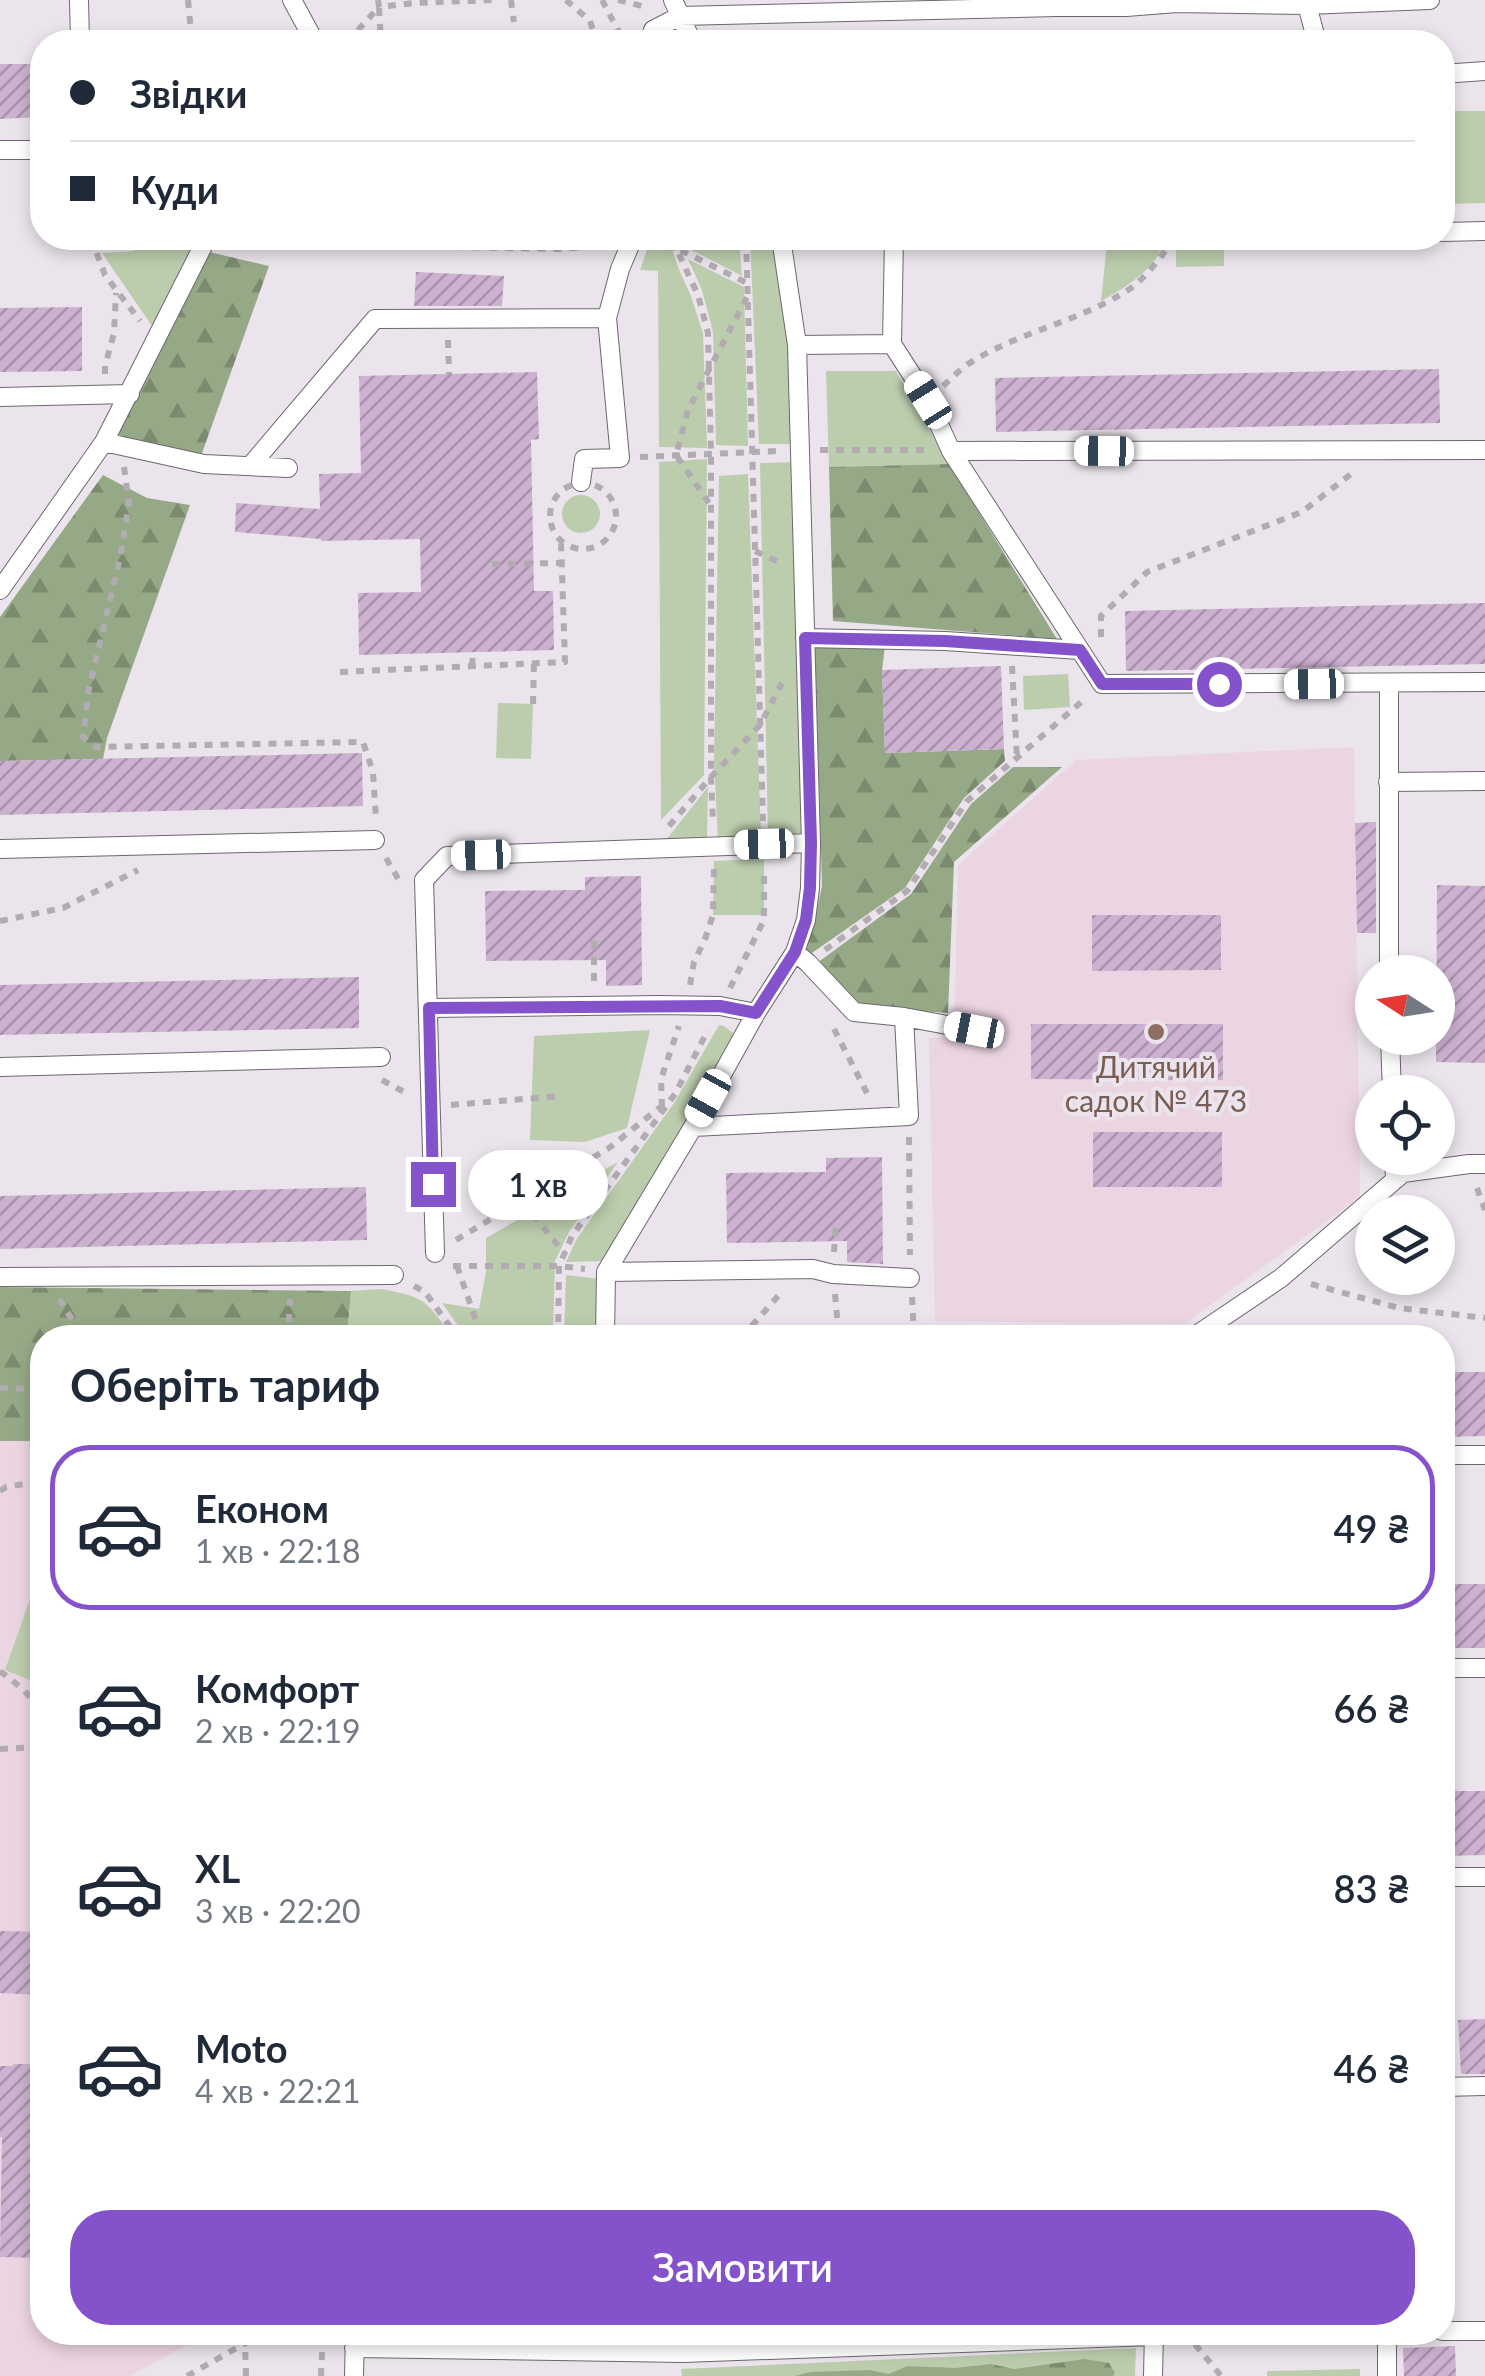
<!DOCTYPE html>
<html lang="uk">
<head>
<meta charset="utf-8">
<style>
  body { margin:0; font-family:Lato,sans-serif; background:#f6f6f7; color:#1f2937; height:100vh; display:flex; flex-direction:column; font-size:38px; white-space:nowrap }
  * { box-sizing:border-box; margin:0 }
  p { font-size:32px; color:#747a83 }
  .icon { flex:none; width:55px; height:55px; fill:none; stroke:currentColor; stroke-width:2; stroke-linecap:round; stroke-linejoin:round }
  .map { position:relative; flex:1; overflow:hidden }
  .drawer { position:absolute; left:30px; top:1325px; width:1425px; height:1020px; display:flex; flex-direction:column; background:#fff; border-radius:40px; box-shadow:0 5px 15px #0003 }
  .drawer>* { flex:none }
  .top-card { position:absolute; left:30px; top:30px; width:1425px; height:220px; border-radius:40px; box-shadow:0 5px 15px #0003; display:grid; align-content:center; height:220px; padding:0 40px; background:#fff }
  .needle { width:65px; rotate:282deg }
  .controls { position:absolute; left:1355px; top:955px; display:grid; gap:20px }
  .controls a { display:grid; place-items:center; width:100px; height:100px; border-radius:50%; background:#fff; box-shadow:0 5px 15px #0003; font-size:50px }
  .end { position:absolute; width:45px; height:45px; margin:-22px; border:12px solid #8453cb; background:#fff; box-shadow:0 0 0 5px #fff }
  .from { border-radius:50% }
  .bubble { position:absolute; height:70px; border-radius:35px; background:#fff; box-shadow:0 5px 15px #0003; font-size:32px; font-weight:600; line-height:70px; text-align:center }
  .car { position:absolute; width:30px; height:60px; margin:-30px -15px; border-radius:12px; box-shadow:0 0 8px 2px #0007; background:linear-gradient(#fff 24%,#345 0 40%,#fff 0 76%,#345 0 86%,#fff 0) }
  .top-card b { display:flex; align-items:center; gap:35px; height:95px; font-size:38px }
  .top-card b+b { border-top:2px solid #e0e1e3 }
  .top-card i { width:25px; height:25px; background:#1f2937 }
  ul { padding:0; list-style:none }
  li { display:flex; align-items:center; gap:30px; height:165px; margin:0 20px 15px; padding:0 20px; border:5px solid transparent; border-radius:40px }
  li div { flex:1 }
  li b { display:block; font-size:38px }
  li em { font-style:normal; font-weight:600 }
  li.on { border-color:#8453cb }
  li>.icon { width:90px; height:90px; stroke-width:1.5 }
  h2 { padding:0 40px; font-size:45px; line-height:120px }
  .primary-button { display:flex; gap:20px; margin-top:auto; padding:20px 40px }
  .primary-button a { flex:1; height:115px; border-radius:40px; background:#8453cb; color:#fff; font-size:40px; font-weight:600; line-height:115px; text-align:center }
  .map>svg:first-child { display:block }
  .education { fill:#ecd5e2 }
  .green { fill:#bccdae }
  .forest { fill:url(#forest-firs) }
  .building { fill:url(#building-hatch) }
  .lines { fill:none; stroke-linecap:round; stroke-linejoin:round }
  .service-casing { stroke:#6d676e; stroke-width:20 }
  .path { stroke:#b2acb2; stroke-width:6; stroke-dasharray:8 8; stroke-linecap:butt }
  .service { stroke:#fff; stroke-width:18 }
  .route { stroke:#8453cb; stroke-width:12 }
  .education-dot { fill:#8d6e63; stroke:#ebe4ec; stroke-width:4 }
  .labels { text-anchor:middle; dominant-baseline:central; stroke-width:8; stroke-linejoin:round; paint-order:stroke }
  .education-label { font-size:30px; fill:#785e54; stroke:#ebe4ec }
</style>
</head>
<body>
<div class="map">
<svg width="1485" height="2376" viewBox="0 0 1485 2376">
  <defs>
    <pattern id="forest-firs" width="22" height="20" patternUnits="userSpaceOnUse" patternTransform="scale(2.5)"><rect width="22" height="20" fill="#96a987"/><path d="M5 1l3.5 6h-7zM16 11l3.5 6h-7z" fill="#7c8b70"/></pattern>
    <pattern id="building-hatch" width="6" height="6" patternUnits="userSpaceOnUse" patternTransform="scale(2.5)"><rect width="6" height="6" fill="#cdb1d0"/><path d="M-1 1l2-2M0 6l6-6M5 7l2-2" fill="none" stroke="#a891aa"/></pattern>
  </defs>
  <rect width="100%" height="100%" fill="#ebe4ec"/>
  <path class="education" d="M 1354,747 L 1360,1197 L 1184,1324 L 935,1321 L 929,1038 L 954,1037 L 958,865 L 1076,760 Z
    M 0,1441 L 42,1441 L 42,2332 L 209,2333 L 130,2376 L 0,2376 Z"/>
  <path class="green" d="M 1443,111 L 1485,111 L 1485,203 L 1443,204 Z
    M 133,238 L 202,238 L 154,329 L 102,253 L 134,251 Z
    M 651,238 L 668,238 L 680,272 L 691,296 L 703,333 L 707,448 L 659,447 L 658,271 L 640,270 Z
    M 677,238 L 739,238 L 742,276 L 680,244 Z
    M 750,238 L 774,238 L 792,344 L 794,444 L 759,444 Z
    M 1165,241 C 1156,269 1125,288 1101,301 L 1107,243 Z
    M 1224,245 L 1224,266 L 1176,267 L 1176,246 Z
    M 688,259 L 744,287 L 748,446 L 716,445 L 713,332 L 702,290 Z
    M 826,371 L 896,371 L 949,464 L 829,467 Z
    M 707,459 L 704,775 L 661,820 L 659,462 Z
    M 795,462 L 806,837 L 768,837 L 760,463 Z
    M 748,474 L 761,836 L 718,841 L 714,760 L 719,476 Z
    M562 514a19 19 0 1 1 38 0a19 19 0 1 1-38 0Z
    M 1068,674 L 1070,707 L 1024,710 L 1023,676 Z
    M 498,703 L 533,704 L 531,759 L 496,758 Z
    M 708,787 L 707,840 L 662,845 Z
    M 764,859 L 764,915 L 713,915 L 714,861 Z
    M 719,1025 L 724,1026 L 737,1036 L 605,1261 L 566,1262 L 576,1240 L 674,1103 Z
    M 650,1030 L 627,1128 L 585,1142 L 530,1140 L 534,1036 Z
    M 618,1162 L 569,1232 L 555,1261 L 553,1337 L 466,1337 L 442,1303 L 479,1309 L 486,1272 L 486,1238 Z
    M 566,1275 L 601,1279 L 595,1337 L 564,1338 Z
    M 382,1289 C 428,1298 425,1300 453,1337 L 347,1338 L 351,1291 Z
    M 42,1565 L 42,1685 L 5,1670 Z
    M 1136,2348 L 1135,2376 L 682,2376 L 681,2369 Z
    M 1360,2369 L 1360,2376 L 1267,2376 L 1267,2371 Z"/>
  <path class="forest" d="M 209,252 L 269,266 L 201,456 L 115,436 Z
    M 949,464 L 1057,639 L 833,621 L 829,467 Z
    M 103,475 L 147,498 L 190,505 L 107,738 L 103,759 L 0,761 L 0,617 Z
    M 885,646 L 882,671 L 885,753 L 1004,749 L 1005,761 L 964,798 L 905,888 L 812,953 L 805,949 L 814,923 L 822,886 L 815,647 Z
    M 1013,767 L 1062,767 L 954,862 L 948,1013 L 857,1007 L 817,963 L 911,894 L 971,804 Z
    M 0,1287 L 351,1291 L 347,1337 L 42,1338 L 42,1441 L 0,1441 Z
    M 1085,2359 L 1109,2363 L 1115,2373 L 1113,2376 L 795,2376 L 810,2372 L 869,2370 L 889,2374 L 907,2366 L 955,2368 L 991,2364 L 1014,2369 Z"/>
  <path class="building" d="M 0,64 L 42,64 L 42,117 L 0,119 Z
    M 416,272 L 504,276 L 502,306 L 414,306 Z
    M 82,307 L 82,371 L 0,372 L 0,308 Z
    M 1439,369 L 1440,423 L 996,432 L 995,378 Z
    M 537,372 L 539,439 L 531,440 L 534,591 L 553,591 L 554,650 L 359,655 L 358,593 L 421,592 L 420,539 L 321,541 L 321,539 L 235,532 L 236,503 L 320,509 L 319,474 L 361,473 L 359,376 Z
    M 1485,603 L 1485,664 L 1126,671 L 1125,611 Z
    M 1001,666 L 1004,749 L 885,753 L 882,670 Z
    M 362,753 L 363,806 L 0,815 L 0,761 Z
    M 1376,822 L 1376,933 L 1357,933 L 1355,823 Z
    M 641,876 L 642,985 L 606,986 L 606,960 L 486,961 L 485,891 L 585,890 L 585,877 Z
    M 1437,885 L 1485,886 L 1485,1063 L 1436,1062 Z
    M 1092,915 L 1221,915 L 1221,970 L 1092,971 Z
    M 359,977 L 359,1028 L 0,1035 L 0,985 Z
    M 1031,1024 L 1223,1024 L 1223,1080 L 1031,1079 Z
    M 1093,1132 L 1222,1132 L 1222,1187 L 1093,1187 Z
    M 882,1157 L 883,1264 L 847,1262 L 847,1241 L 727,1243 L 726,1173 L 826,1172 L 826,1158 Z
    M 366,1187 L 367,1240 L 0,1249 L 0,1196 Z
    M 1442,1372 L 1485,1372 L 1485,1436 L 1442,1437 Z
    M 1442,1584 L 1485,1584 L 1485,1648 L 1442,1648 Z
    M 1442,1791 L 1485,1791 L 1485,1855 L 1442,1856 Z
    M 0,1931 L 42,1932 L 42,1995 L 0,1993 Z
    M 1485,2019 L 1485,2074 L 1461,2074 L 1458,2020 Z
    M 13,2064 L 42,2064 L 39,2201 L 42,2201 L 42,2258 L 0,2257 L 2,2137 L 0,2137 L 0,2066 L 13,2066 Z
    M 1455,2346 L 1456,2376 L 1404,2376 L 1403,2348 Z"/>
  <g class="lines">
    <defs>
      <path id="service" d="M 79,0 L 80,42
        M 292,0 L 311,35 L 311,42
        M 673,0 L 692,42
        M 1307,5 L 1317,42
        M 650,42 L 653,30 L 680,16 L 1057,7 L 1126,7 L 1177,3 L 1307,5 L 1430,0
        M 1442,74 L 1485,71
        M 0,150 L 42,150
        M 1442,232 L 1485,231
        M 781,238 L 810,238
        M 894,238 L 892,344 L 928,400 L 951,451 L 1102,684 L 1485,682
        M 797,345 L 892,344
        M 0,397 L 130,394
        M 104,442 L 204,464 L 288,468
        M 951,451 L 1485,450
        M 251,465 L 375,319 L 607,318
        M 581,482 L 584,459 L 620,458 L 607,318 L 620,269 L 633,238
        M 0,590 L 104,442 L 207,238
        M 805,638 L 945,641 L 1080,650
        M 1389,683 L 1389,972
        M 1388,782 L 1485,781
        M 0,849 L 375,840
        M 795,952 L 808,963 L 854,1012 L 904,1017 L 974,1030
        M 429,1008 L 660,1005 L 720,1006 L 756,1013
        M 1390,1038 L 1392,1092
        M 0,1067 L 381,1057
        M 693,1127 L 909,1116 L 904,1017
        M 1394,1158 L 1395,1180 L 1403,1173 L 1469,1164 L 1485,1164
        M 435,1253 L 424,880 L 447,856 L 811,843
        M 606,1272 L 813,1269 L 833,1274 L 910,1278
        M 0,1277 L 394,1275
        M 605,1338 L 606,1272 L 693,1127 L 756,1013 L 795,952 L 806,920 L 810,888 L 811,843 L 797,345 L 781,238
        M 1192,1338 L 1281,1278 L 1403,1173
        M 1442,1455 L 1485,1455
        M 1442,1668 L 1485,1668
        M 1442,1877 L 1485,1877
        M 1442,2087 L 1485,2086
        M 1442,2331 L 1485,2331
        M 1387,2332 L 1387,2376
        M 354,2348 L 684,2353 L 1154,2336
        M 354,2376 L 355,2332
        M 1153,2376 L 1154,2332"/>
    </defs>
    <use href="#service" class="service-casing"/>
    <path class="path" d="M 188,0 L 191,31
      M 378,0 L 379,7 L 414,3 L 493,0
      M 511,0 L 514,22
      M 566,0 L 590,21 L 597,42
      M 602,0 L 621,36 L 628,40
      M 618,0 L 646,7
      M 379,8 L 381,42
      M 347,42 L 379,7
      M 1057,42 L 1066,32
      M 91,238 L 105,275 L 140,321
      M 266,238 L 293,244 L 560,249 L 604,246
      M 556,238 L 577,247
      M 672,238 L 676,248 L 747,283
      M 746,238 L 763,821
      M 1283,238 L 1288,244 L 1300,246 L 1346,246 L 1354,238
      M 651,246 L 676,248 L 698,295 L 708,333 L 711,454 L 711,777 L 713,824
      M 448,340 L 449,374
      M 105,374 L 105,366 L 114,333 L 116,293
      M 943,386 C 953,377 962,367 973,361 C 1022,331 1080,321 1128,290 C 1144,280 1164,254 1174,238
      M 820,450 L 927,450
      M 640,457 L 777,451
      M 124,467 L 129,503 L 120,558 L 89,689 L 83,737 L 96,747 L 363,742 L 373,772 L 376,819
      M550 516a33 33 0 1 1 66 0a33 33 0 1 1-66 0Z
      M 709,503 L 676,455 L 688,410 L 747,297
      M 755,551 L 781,563
      M 492,564 L 562,563
      M 1101,637 L 1101,616 L 1147,572 L 1302,512 L 1351,474
      M 472,666 L 473,652
      M 1012,666 L 1017,758
      M 340,672 L 565,662 L 561,541
      M 533,704 L 534,663
      M 669,826 L 711,777 L 760,725 L 782,683
      M 386,858 L 400,882
      M 0,921 L 63,908 L 138,870
      M 594,941 L 594,985
      M 825,950 L 907,891 L 967,801 L 1087,697
      M 690,985 L 694,962 L 705,939 L 713,915 L 714,867
      M 730,988 L 764,920 L 764,868
      M 834,1029 L 869,1097
      M 382,1080 L 406,1093
      M 451,1105 L 560,1096
      M 662,1107 L 661,1079 L 679,1026
      M 909,1137 L 910,1255
      M 1477,1188 L 1485,1210
      M 523,1202 L 565,1254
      M 456,1240 L 609,1148 L 663,1105
      M 834,1252 L 836,1223
      M 453,1266 L 559,1266 L 585,1269
      M 457,1266 L 482,1338
      M 1311,1284 L 1399,1308 L 1485,1318
      M 414,1286 L 425,1292 L 458,1338
      M 835,1294 L 839,1338
      M 912,1297 L 914,1338
      M 59,1299 L 84,1338
      M 288,1338 L 290,1299
      M 558,1338 L 559,1266 L 572,1236 L 675,1094 L 708,1030
      M 741,1338 L 780,1294
      M 0,1388 L 42,1389
      M 0,1491 L 6,1487 L 42,1481
      M 0,1671 L 24,1690 L 42,1713
      M 0,1749 L 42,1747
      M 1185,2332 L 1221,2376
      M 187,2376 L 265,2332
      M 246,2376 L 245,2343 L 252,2332
      M 321,2376 L 323,2332"/>
    <use href="#service" class="service"/>
  </g>
  <g class="lines">
    <path class="route" d="M 433,1184 L 429,1008 L 720,1006 L 756,1013 L 795,952 L 806,920 L 810,888 L 811,843 L 805,638 L 945,641 L 1080,650 L 1102,684 L 1219,684"/>
  </g>
  <circle class="education-dot" cx="1156" cy="1032" r="10"/>
  <g class="labels">
    <g class="education-label">
      <text x="1156" y="1066">Дитячий<tspan x="1156" dy="34">садок № 473</tspan></text>
    </g>
  </g>
</svg>
<div class="controls">
<a><svg class="needle" viewBox="-14 -14 28 28"><path d="M0-13l5 13h-10z" fill="#e53935"/><path d="M0 13l5-13h-10z" fill="#747a83"/></svg></a>
<a><svg class="icon" aria-label="locate" viewBox="0 0 24 24"><circle cx="12" cy="12" r="6"/><path d="M12 2v4M12 18v4M2 12h4M18 12h4"/></svg></a>
<a><svg class="icon" aria-label="layers" viewBox="0 0 24 24"><path d="M12 4l9 5-9 5-9-5zM3 14l9 5 9-5"/></svg></a>
</div>
<i class="end from" style="left:1219px;top:684px"></i>
<i class="end" style="left:433px;top:1184px"></i>
<div class="bubble" style="left:468px;top:1150px;width:140px">1 хв</div>
<i class="car" style="left:928px;top:400px;rotate:328deg"></i>
<i class="car" style="left:1104px;top:451px;rotate:271deg"></i>
<i class="car" style="left:1314px;top:684px;rotate:269deg"></i>
<i class="car" style="left:764px;top:844px;rotate:268deg"></i>
<i class="car" style="left:481px;top:855px;rotate:268deg"></i>
<i class="car" style="left:974px;top:1030px;rotate:281deg"></i>
<i class="car" style="left:708px;top:1098px;rotate:209deg"></i>
<div class="top-card">
<b><i class="from"></i>Звідки</b>
<b><i></i>Куди</b>
</div>
<section class="drawer">
<h2>Оберіть тариф</h2>
<ul>
<li class="on"><svg class="icon" aria-label="car" viewBox="0 0 24 24"><path d="M5 17H2v-5l4-1 3-4h7l3 4 3 1v5h-3M9 17h6M6 11h13"/><circle cx="7" cy="17" r="2"/><circle cx="17" cy="17" r="2"/></svg><div><b>Економ</b><p>1 хв · 22:18</p></div><em>49 ₴</em></li>
<li><svg class="icon" aria-label="car" viewBox="0 0 24 24"><path d="M5 17H2v-5l4-1 3-4h7l3 4 3 1v5h-3M9 17h6M6 11h13"/><circle cx="7" cy="17" r="2"/><circle cx="17" cy="17" r="2"/></svg><div><b>Комфорт</b><p>2 хв · 22:19</p></div><em>66 ₴</em></li>
<li><svg class="icon" aria-label="car" viewBox="0 0 24 24"><path d="M5 17H2v-5l4-1 3-4h7l3 4 3 1v5h-3M9 17h6M6 11h13"/><circle cx="7" cy="17" r="2"/><circle cx="17" cy="17" r="2"/></svg><div><b>XL</b><p>3 хв · 22:20</p></div><em>83 ₴</em></li>
<li><svg class="icon" aria-label="car" viewBox="0 0 24 24"><path d="M5 17H2v-5l4-1 3-4h7l3 4 3 1v5h-3M9 17h6M6 11h13"/><circle cx="7" cy="17" r="2"/><circle cx="17" cy="17" r="2"/></svg><div><b>Moto</b><p>4 хв · 22:21</p></div><em>46 ₴</em></li>
</ul>
<div class="primary-button"><a>Замовити</a></div>
</section>
</div>
</body>
</html>
